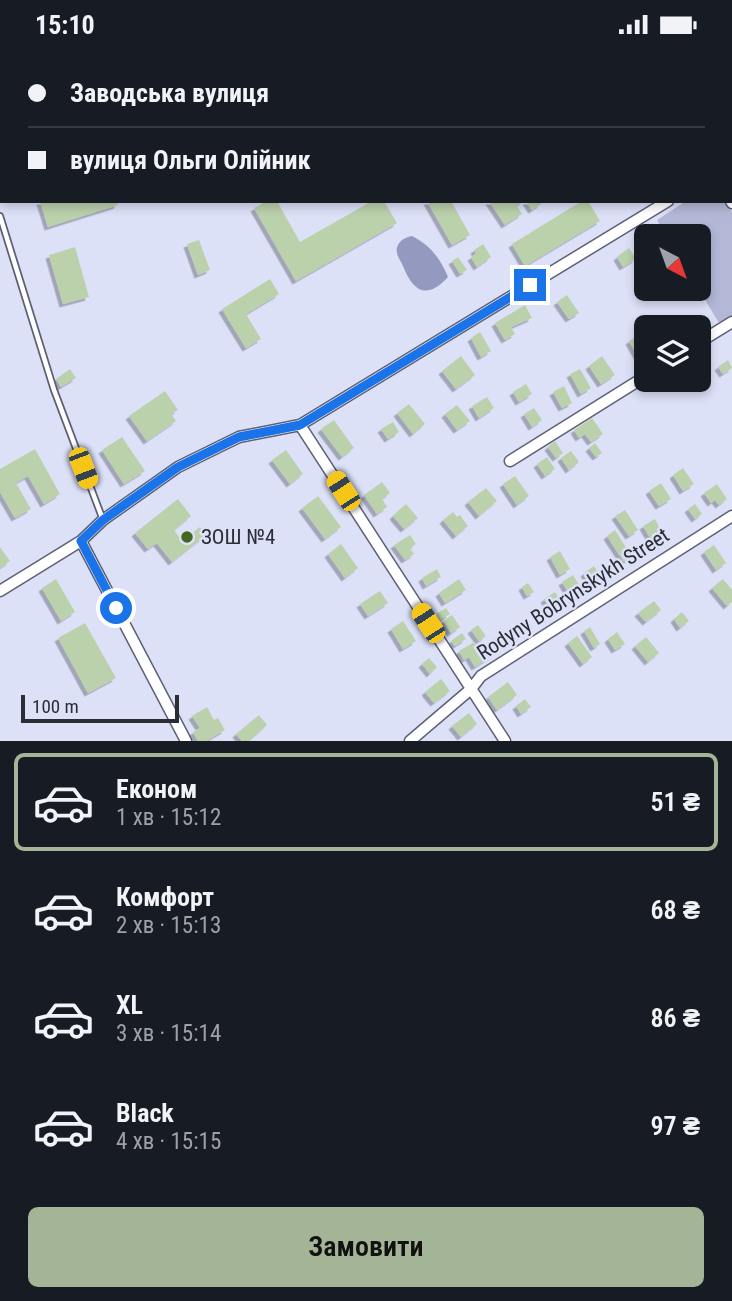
<!DOCTYPE html>
<html lang="uk">
<head>
<meta charset="utf-8">
<style>
  body { margin:0; font-family:"Roboto Condensed",sans-serif; background:#242831; color:#f1f3f6; height:100vh; display:flex; flex-direction:column; font-size:26px; white-space:nowrap }
  * { box-sizing:border-box; margin:0 }
  p { font-size:23px; color:#9ea1a6 }
  .icon { flex:none; width:38px; height:38px; fill:none; stroke:currentColor; stroke-width:2; stroke-linecap:round; stroke-linejoin:round }
  .map { position:relative; height:692px; overflow:hidden }
  .panel { display:flex; flex-direction:column; background:#171b24; flex:1 }
  .panel>* { flex:none }
  .top-card { position:absolute; left:0px; top:0px; width:733px; height:154px; box-shadow:0 4px 10px #0003; display:grid; align-content:center; height:154px; padding:0 28px; background:#171b24 }
  .needle { width:46px; rotate:139deg }
  .buttons { position:absolute; left:634px; top:175px; display:grid; gap:14px }
  .buttons a { display:grid; place-items:center; width:77px; height:77px; border-radius:10px; background:#171b24; box-shadow:0 4px 10px #0003; font-size:35px }
  .scale { position:absolute; left:21px; bottom:18px; width:158px; box-sizing:border-box; padding-left:7px; border:4px solid #2b2d35; border-top:0; font-size:19px; line-height:24px; white-space:nowrap; color:#2b2d35; -webkit-text-stroke:5px #dde1f8; paint-order:stroke }
  .end { position:absolute; width:32px; height:32px; margin:-16px; border:9px solid #1a73e8; background:#fff; box-shadow:0 0 0 4px #fff }
  .from { border-radius:50% }
  .car { position:absolute; width:21px; height:42px; margin:-21px -10px; border-radius:9px; box-shadow:0 0 5px 2px #0007; background:linear-gradient(#f5c518 24%,#345 0 40%,#f5c518 0 76%,#345 0 86%,#f5c518 0) }
  .top-card b { display:flex; align-items:center; gap:24px; height:66px; font-size:26px }
  .top-card b+b { border-top:2px solid #363941 }
  .top-card i { width:18px; height:18px; background:#f1f3f6 }
  ul { padding:12px 0 0; list-style:none }
  li { display:flex; align-items:center; gap:21px; height:98px; margin:0 14px 10px; padding:0 14px; border:4px solid transparent; border-radius:10px }
  li div { flex:1 }
  li b { display:block; font-size:26px }
  li em { font-style:normal; font-weight:600 }
  li.current { border-color:#a3b497 }
  li>.icon { width:63px; height:63px; stroke-width:1.5 }
  .cta { display:flex; gap:14px; margin-top:auto; padding:14px 28px }
  .cta a { flex:1; height:80px; border-radius:10px; background:#a3b497; color:#111; font-size:28px; font-weight:600; line-height:80px; text-align:center }
  .status { display:flex; justify-content:space-between; align-items:center; height:49px; padding:0 35px; background:#171b24; direction:ltr }
  .status svg { height:19px; fill:currentColor }
  .map>svg:first-child { display:block }
  .green { fill:#b3b8d6 }
  .water { fill:#9399bf }
  .building { fill:#bbd1ac; filter:url(#shadow) }
  .lines { fill:none; stroke-linecap:round; stroke-linejoin:round }
  .lane-casing { stroke:#5d6074; stroke-width:8 }
  .street-casing { stroke:#5d6074; stroke-width:13 }
  .lane { stroke:#fff; stroke-width:4.5 }
  .street { stroke:#fff; stroke-width:10 }
  .route { stroke:#1a73e8; stroke-width:9 }
  .poi-dot { fill:#436822; stroke:#dde1f8; stroke-width:2.5 }
  .labels { text-anchor:middle; dominant-baseline:central; stroke-width:5; stroke-linejoin:round; paint-order:stroke }
  .poi-label { font-size:21px; fill:#2b2d35; stroke:#dde1f8; text-anchor:start }
  .street-label { font-size:21px; fill:#2b2d35; stroke:#dde1f8 }
</style>
</head>
<body>
<div class="status"><b>15:10</b><svg viewBox="0 0 49 12"><path d="M0 12V9h3v3zM5 12V6h3v6zM10 12V3h3v9zM15 12V0h3v12zM26 1h20v11H26zM47 4h2v5h-2z"/></svg></div>
<div class="map">
<svg width="732" height="692" viewBox="0 0 732 692">
  <defs>
    <filter id="shadow"><feDropShadow dx="-3.5" dy="3.5" stdDeviation="0" flood-color="#0004"/></filter>
  </defs>
  <rect width="100%" height="100%" fill="#dde1f8"/>
  <path class="green" d="M 686,152 L 725,152 L 732,163 L 732,267 L 719,274 L 698,239 L 698,187 L 667,187 L 657,171 Z"/>
  <path class="water" d="M 412,187 C 430,196 440,209 448,228 C 427,251 413,243 403,217 C 400,210 394,204 398,196 C 401,190 407,188 412,187 Z"/>
  <path class="building" d="M 40,152 L 117,152 L 118,156 L 48,178 Z
    M 267,152 L 277,152 L 300,193 L 372,152 L 384,152 L 397,174 L 296,232 L 254,159 Z
    M 427,152 L 451,152 L 470,186 L 452,196 Z
    M 489,152 L 524,152 L 517,157 L 522,165 L 505,176 Z
    M 526,152 L 540,152 L 541,155 L 532,161 Z
    M 582,152 L 588,152 L 600,172 L 525,217 L 512,195 Z
    M 199,191 L 210,221 L 198,226 L 187,195 Z
    M 483,195 L 491,208 L 477,218 L 471,208 L 476,205 L 474,201 Z
    M 75,198 L 89,248 L 63,255 L 49,206 Z
    M 629,199 L 636,210 L 623,218 L 617,208 Z
    M 458,208 L 467,221 L 460,225 L 452,212 Z
    M 270,230 L 279,245 L 246,265 L 261,290 L 246,299 L 222,260 Z
    M 567,246 L 579,264 L 569,270 L 557,253 Z
    M 525,256 L 532,269 L 511,278 L 515,285 L 505,291 L 495,274 Z
    M 480,283 L 491,302 L 481,308 L 471,289 Z
    M 640,285 L 646,294 L 646,310 L 641,313 L 629,292 Z
    M 461,307 L 475,326 L 456,340 L 442,322 Z
    M 602,307 L 615,326 L 601,335 L 589,317 Z
    M 728,311 L 732,319 L 723,325 L 718,318 Z
    M 70,320 L 76,329 L 61,338 L 56,330 Z
    M 580,320 L 591,339 L 581,345 L 570,325 Z
    M 526,335 L 532,345 L 519,353 L 513,343 Z
    M 564,337 L 572,354 L 562,359 L 553,343 Z
    M 165,342 L 178,361 L 171,365 L 176,372 L 147,392 L 129,367 Z
    M 487,348 L 494,359 L 479,369 L 472,357 Z
    M 409,355 L 425,375 L 413,385 L 397,364 Z
    M 457,356 L 470,372 L 457,381 L 445,365 Z
    M 534,359 L 542,371 L 532,378 L 524,365 Z
    M 592,369 L 603,385 L 591,393 L 585,385 L 579,389 L 574,381 Z
    M 334,371 L 354,399 L 342,408 L 321,380 Z
    M 393,373 L 399,383 L 388,390 L 381,380 Z
    M 122,388 L 145,422 L 124,435 L 102,401 Z
    M 555,392 L 563,404 L 556,409 L 548,398 Z
    M 595,394 L 602,404 L 596,408 L 589,399 Z
    M 35,400 L 60,445 L 44,455 L 28,427 L 16,434 L 31,460 L 15,469 L 0,443 L 0,420 Z
    M 286,401 L 303,425 L 290,435 L 272,411 Z
    M 571,402 L 579,413 L 569,421 L 561,409 Z
    M 547,408 L 555,420 L 545,427 L 537,415 Z
    M 683,419 L 694,435 L 683,442 L 673,426 Z
    M 515,427 L 529,447 L 517,456 L 503,435 Z
    M 382,433 L 390,444 L 382,450 L 387,458 L 377,465 L 364,446 Z
    M 661,434 L 671,450 L 659,457 L 649,442 Z
    M 717,435 L 727,450 L 719,456 L 715,451 L 711,454 L 704,444 Z
    M 486,439 L 497,452 L 479,467 L 468,453 Z
    M 318,447 L 341,478 L 325,490 L 302,459 Z
    M 178,450 L 191,467 L 174,481 L 182,492 L 200,478 L 206,486 L 172,513 L 157,494 L 148,500 L 135,484 Z
    M 406,455 L 418,469 L 404,480 L 393,467 Z
    M 695,455 L 702,465 L 695,470 L 688,460 Z
    M 625,461 L 638,481 L 629,487 L 615,467 Z
    M 453,463 L 457,468 L 460,466 L 468,477 L 456,487 L 443,471 Z
    M 655,470 L 667,493 L 656,499 L 643,477 Z
    M 615,481 L 632,508 L 624,513 L 607,487 Z
    M 410,486 L 416,495 L 410,499 L 414,505 L 405,511 L 394,496 Z
    M 341,495 L 358,519 L 345,529 L 328,505 Z
    M 714,496 L 726,514 L 716,521 L 704,503 Z
    M 0,498 L 10,512 L 0,519 Z
    M 560,502 L 570,520 L 560,526 L 550,508 Z
    M 594,517 L 603,531 L 593,538 L 584,524 Z
    M 437,520 L 441,528 L 426,537 L 422,529 Z
    M 573,526 L 584,544 L 573,551 L 562,533 Z
    M 56,530 L 75,563 L 61,572 L 42,539 Z
    M 459,530 L 466,541 L 445,554 L 439,544 Z
    M 723,530 L 732,541 L 732,553 L 727,557 L 712,539 Z
    M 528,534 L 534,543 L 527,547 L 522,538 Z
    M 380,542 L 388,554 L 368,567 L 360,555 Z
    M 555,543 L 564,558 L 553,565 L 544,550 Z
    M 654,552 L 661,561 L 646,573 L 638,564 Z
    M 446,559 L 450,565 L 440,571 L 436,565 Z
    M 682,563 L 689,572 L 680,579 L 674,570 Z
    M 452,566 L 460,578 L 451,584 L 443,572 Z
    M 403,572 L 416,592 L 403,600 L 391,580 Z
    M 85,574 L 116,629 L 88,644 L 58,589 Z
    M 478,576 L 486,587 L 479,592 L 471,581 Z
    M 590,578 L 600,595 L 594,599 L 584,582 Z
    M 507,582 L 512,589 L 497,599 L 492,591 Z
    M 617,583 L 625,595 L 615,601 L 608,590 Z
    M 462,584 L 466,590 L 455,597 L 451,592 Z
    M 577,587 L 592,608 L 583,615 L 568,594 Z
    M 646,588 L 659,604 L 648,613 L 635,597 Z
    M 474,593 L 479,601 L 485,597 L 492,607 L 475,618 L 469,608 L 464,611 L 459,602 Z
    M 429,609 L 437,618 L 430,625 L 422,615 Z
    M 441,630 L 450,642 L 434,654 L 425,643 Z
    M 508,633 L 517,646 L 497,661 L 488,648 Z
    M 525,650 L 531,658 L 521,665 L 516,657 Z
    M 207,658 L 214,671 L 218,669 L 225,681 L 206,692 L 198,692 L 193,683 L 200,679 L 192,667 Z
    M 469,664 L 477,675 L 461,688 L 452,677 Z
    M 259,666 L 267,676 L 249,692 L 242,692 L 236,685 Z"/>
  <g class="lines">
    <defs>
      <path id="lane" d="M 0,167 L 54,341 L 103,471"/>
      <path id="street" d="M 632,0 L 633,2
        M 731,152 L 732,154
        M 698,294 L 732,273
        M 300,376 L 505,692
        M 510,412 L 646,327
        M 81,492 L 186,692
        M 0,542 L 81,492 L 103,471 L 178,418 L 239,388 L 300,376 L 668,152
        M 410,692 L 471,640 L 481,627 L 732,467"/>
    </defs>
    <use href="#lane" class="lane-casing"/>
    <use href="#street" class="street-casing"/>
    <use href="#lane" class="lane"/>
    <use href="#street" class="street"/>
  </g>
  <g class="lines">
    <path class="route" d="M 116,559 L 81,492 L 103,471 L 178,418 L 239,388 L 300,376 L 530,236"/>
  </g>
  <circle class="poi-dot" cx="187" cy="488" r="7"/>
  <g class="labels">
    <g class="poi-label">
      <text x="201" y="488">ЗОШ №4</text>
    </g>
    <g class="street-label">
      <text transform="translate(573 545) rotate(-33)">Rodyny Bobrynskykh Street</text>
    </g>
  </g>
</svg>
<div class="buttons">
<a><svg class="needle" viewBox="-14 -14 28 28"><path d="M0-13l5 13h-10z" fill="#e53935"/><path d="M0 13l5-13h-10z" fill="#9ea1a6"/></svg></a>
<a><svg class="icon" aria-label="layers" viewBox="0 0 24 24"><path d="M12 4l9 5-9 5-9-5zM3 14l9 5 9-5"/></svg></a>
</div>
<div class="scale">100 m</div>
<i class="end from" style="left:116px;top:559px"></i>
<i class="end" style="left:530px;top:236px"></i>
<i class="car" style="left:83px;top:419px;rotate:159deg"></i>
<i class="car" style="left:343px;top:442px;rotate:327deg"></i>
<i class="car" style="left:428px;top:574px;rotate:327deg"></i>
<div class="top-card">
<b><i class="from"></i>Заводська вулиця</b>
<b><i></i>вулиця Ольги Олійник</b>
</div>
</div>
<section class="panel">
<ul>
<li class="current"><svg class="icon" aria-label="car" viewBox="0 0 24 24"><path d="M5 17H2v-5l4-1 3-4h7l3 4 3 1v5h-3M9 17h6M6 11h13"/><circle cx="7" cy="17" r="2"/><circle cx="17" cy="17" r="2"/></svg><div><b>Економ</b><p>1 хв · 15:12</p></div><em>51 ₴</em></li>
<li><svg class="icon" aria-label="car" viewBox="0 0 24 24"><path d="M5 17H2v-5l4-1 3-4h7l3 4 3 1v5h-3M9 17h6M6 11h13"/><circle cx="7" cy="17" r="2"/><circle cx="17" cy="17" r="2"/></svg><div><b>Комфорт</b><p>2 хв · 15:13</p></div><em>68 ₴</em></li>
<li><svg class="icon" aria-label="car" viewBox="0 0 24 24"><path d="M5 17H2v-5l4-1 3-4h7l3 4 3 1v5h-3M9 17h6M6 11h13"/><circle cx="7" cy="17" r="2"/><circle cx="17" cy="17" r="2"/></svg><div><b>XL</b><p>3 хв · 15:14</p></div><em>86 ₴</em></li>
<li><svg class="icon" aria-label="car" viewBox="0 0 24 24"><path d="M5 17H2v-5l4-1 3-4h7l3 4 3 1v5h-3M9 17h6M6 11h13"/><circle cx="7" cy="17" r="2"/><circle cx="17" cy="17" r="2"/></svg><div><b>Black</b><p>4 хв · 15:15</p></div><em>97 ₴</em></li>
</ul>
<div class="cta"><a>Замовити</a></div>
</section>
</body>
</html>
